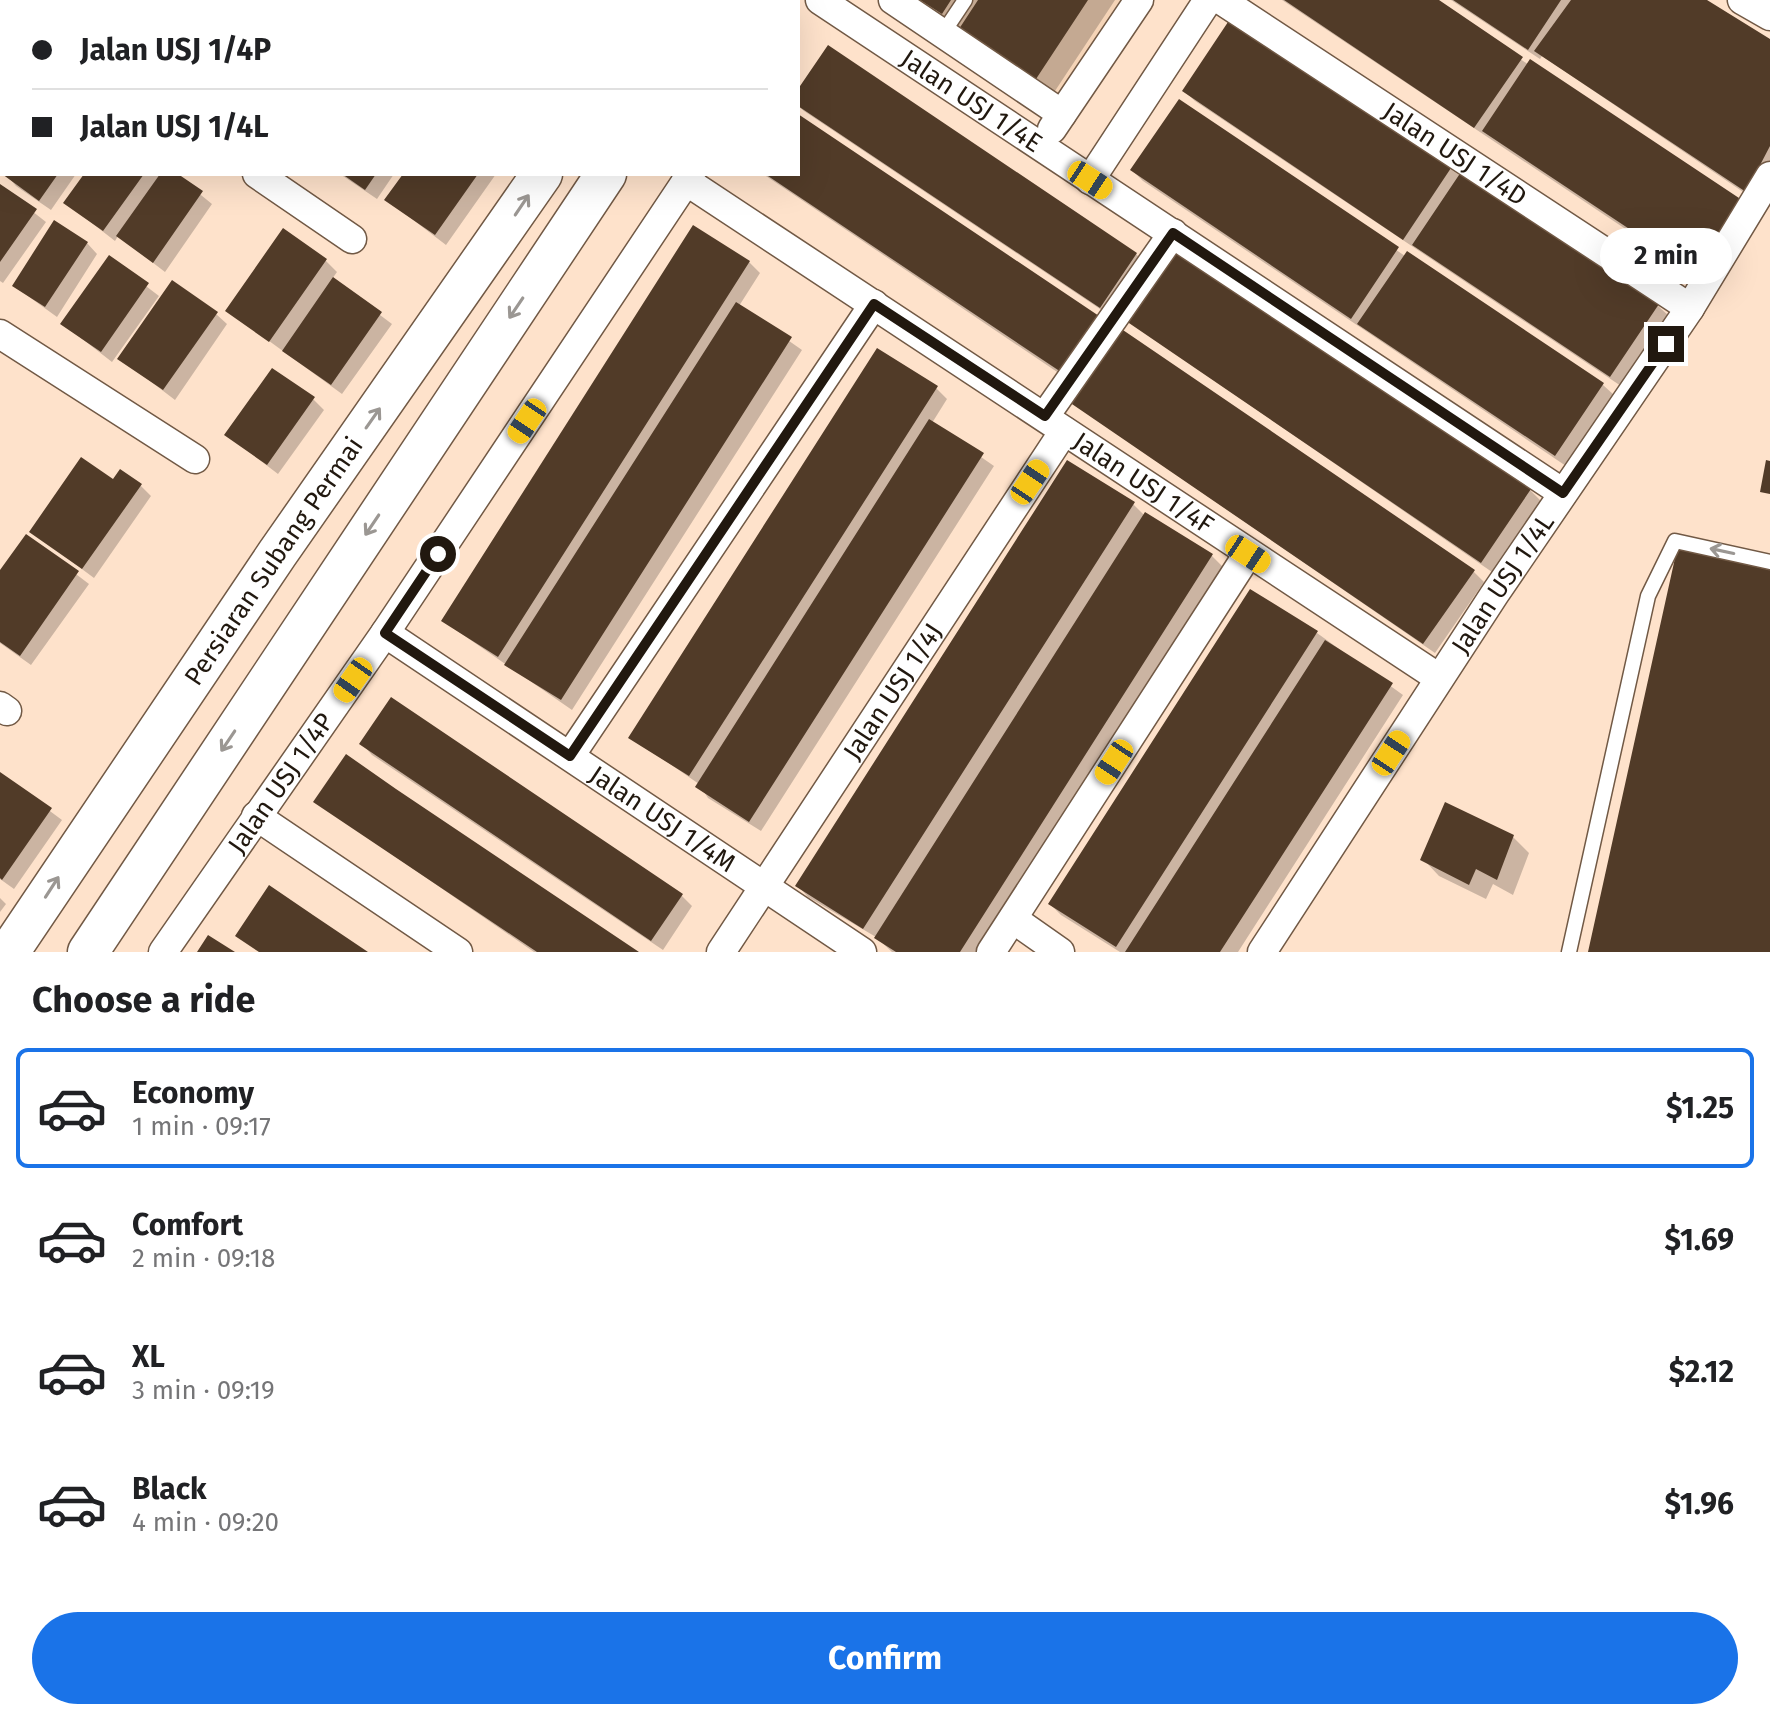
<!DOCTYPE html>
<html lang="en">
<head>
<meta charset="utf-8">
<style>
  body { margin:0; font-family:"Fira Sans",sans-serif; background:#f2f2f2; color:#202124; height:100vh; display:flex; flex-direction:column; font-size:30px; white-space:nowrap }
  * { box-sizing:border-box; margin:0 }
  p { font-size:26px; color:#757577 }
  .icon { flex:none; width:44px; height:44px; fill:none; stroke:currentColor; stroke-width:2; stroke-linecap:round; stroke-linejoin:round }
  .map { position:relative; height:952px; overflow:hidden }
  .drawer { display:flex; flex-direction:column; background:#fff; flex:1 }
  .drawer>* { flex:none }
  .guide { position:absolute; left:0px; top:0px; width:800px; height:176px; box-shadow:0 8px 32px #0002; display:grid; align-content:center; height:176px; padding:0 32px; background:#fff }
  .end { position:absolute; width:36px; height:36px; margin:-18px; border:10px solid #21180f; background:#fff; box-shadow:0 0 0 4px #fff }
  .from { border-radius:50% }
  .bubble { position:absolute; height:56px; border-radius:28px; background:#fff; box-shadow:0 8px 32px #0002; font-size:26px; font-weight:700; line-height:56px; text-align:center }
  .car { position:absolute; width:24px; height:48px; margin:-24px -12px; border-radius:10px; box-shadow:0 0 6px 2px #0007; background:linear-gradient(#f5c518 24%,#345 0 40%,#f5c518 0 76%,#345 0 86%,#f5c518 0) }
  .guide b { display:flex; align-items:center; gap:28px; height:76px; font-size:30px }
  .guide b+b { border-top:2px solid #e0e0e0 }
  .guide i { width:20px; height:20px; background:#202124 }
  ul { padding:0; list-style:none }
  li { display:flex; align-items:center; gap:24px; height:120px; margin:0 16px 12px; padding:0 16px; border:4px solid transparent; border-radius:12px }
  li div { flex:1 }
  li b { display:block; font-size:30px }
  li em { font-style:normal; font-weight:700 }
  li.current { border-color:#1a73e8 }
  li>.icon { width:72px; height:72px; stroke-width:1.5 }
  h2 { padding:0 32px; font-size:36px; line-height:96px }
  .action { display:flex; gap:16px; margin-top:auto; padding:16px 32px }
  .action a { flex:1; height:92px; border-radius:48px; background:#1a73e8; color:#fff; font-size:32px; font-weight:700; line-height:92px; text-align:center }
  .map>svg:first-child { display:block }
  .built { fill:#f5d4b7 }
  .shadow { fill:#0003 }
  .building { fill:#513b28 }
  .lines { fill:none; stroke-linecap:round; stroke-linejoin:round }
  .lane-casing { stroke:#715945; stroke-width:17 }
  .street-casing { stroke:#715945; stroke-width:31 }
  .secondary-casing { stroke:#715945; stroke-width:43 }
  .lane { stroke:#fff; stroke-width:14 }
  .street { stroke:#fff; stroke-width:28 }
  .secondary { stroke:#fff; stroke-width:40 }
  .oneway { stroke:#9b9793 }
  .route { stroke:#21180f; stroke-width:10 }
  .labels { text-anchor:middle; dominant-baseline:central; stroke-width:8; stroke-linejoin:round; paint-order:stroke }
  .street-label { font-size:26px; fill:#21180f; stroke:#fef3ea }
</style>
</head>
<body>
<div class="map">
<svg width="1770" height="952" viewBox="0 0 1770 952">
  <rect width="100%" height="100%" fill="#fee2cb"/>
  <path class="built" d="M 912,0 L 1126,0 L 1059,98 Z"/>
  <path class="shadow" d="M 81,0 L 193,0 L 191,2 Z
    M 204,0 L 243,0 L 246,2 L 202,2 Z
    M 253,0 L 273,0 L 272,2 Z
    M 283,0 L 357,0 L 281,2 Z
    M 363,0 L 419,0 L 421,2 L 362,2 Z
    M 914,0 L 1115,0 L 1053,94 Z
    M 1282,0 L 1435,0 L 1529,65 L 1740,202 L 1705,282 Z
    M 1451,0 L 1703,0 L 1770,41 L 1770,178 L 1758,202 L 1542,56 L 1540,59 Z
    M 829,48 L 1136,254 L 1147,265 L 1112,317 L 804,111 L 798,106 L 798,93 Z
    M 2,64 L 2,166 L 0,164 Z
    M 1184,91 L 1450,169 L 1658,306 L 1669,316 L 1621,386 L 1195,101 Z
    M 1179,101 L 1405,256 L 1407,254 L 1603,385 L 1614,395 L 1566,466 L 1143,181 L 1132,170 Z
    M 798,117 L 1072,382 L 763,174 L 798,174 Z
    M 6,174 L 76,174 L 51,210 L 16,186 Z
    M 86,174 L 175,174 L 212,204 L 165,272 L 118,236 L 115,241 L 66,203 Z
    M 340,174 L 394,174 L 377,199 Z
    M 405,174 L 496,174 L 446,245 L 387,200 Z
    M 0,186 L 46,222 L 3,283 L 0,281 Z
    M 283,231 L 326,261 L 337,272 L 332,279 L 392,324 L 342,394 L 228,311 Z
    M 87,243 L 97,254 L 57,317 L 14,286 Z
    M 109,258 L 159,296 L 112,362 L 63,324 Z
    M 749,262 L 760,273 L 739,306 L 802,350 L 572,710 L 443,621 Z
    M 216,314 L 227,324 L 175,400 L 120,358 Z
    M 1128,321 L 1530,490 L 1541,501 L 1492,572 Z
    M 936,388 L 947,399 L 932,423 L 994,466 L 761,831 L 708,798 L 699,784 L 631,737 Z
    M 313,399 L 324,410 L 278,474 L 227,435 Z
    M 1071,402 L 1473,571 L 1484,582 L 1435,653 Z
    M 113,482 L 140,485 L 151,496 L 94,578 L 32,532 Z
    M 1133,504 L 1145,516 L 1212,556 L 1223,567 L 978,952 L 892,952 L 876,937 L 808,897 L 798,886 Z
    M 26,536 L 89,584 L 31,665 L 0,643 L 0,574 Z
    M 1317,633 L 1403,695 L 1238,952 L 1120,952 L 1061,915 L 1050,904 Z
    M 362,744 L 681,895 L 692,906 L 663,950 L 372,755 Z
    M 0,774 L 62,820 L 14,889 L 0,879 Z
    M 316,802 L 636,952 L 534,952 Z
    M 1513,837 L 1529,853 L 1513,895 L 1493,884 L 1486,899 L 1439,876 L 1423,859 Z
    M 0,898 L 6,904 L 0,912 Z"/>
  <path class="building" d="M 920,0 L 951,0 L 942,14 Z
    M 978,0 L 1088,0 L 1036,79 L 959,29 Z
    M 1284,0 L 1439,0 L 1523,57 L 1474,128 Z
    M 1453,0 L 1561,0 L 1528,50 Z
    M 1571,0 L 1707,0 L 1770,39 L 1770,146 L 1746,192 L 1534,51 Z
    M 1230,19 L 1451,168 L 1403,240 L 1182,91 Z
    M 828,45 L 1137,253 L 1100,308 L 798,106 L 798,89 Z
    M 1530,59 L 1742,200 L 1694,272 L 1482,131 Z
    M 1179,99 L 1399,247 L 1351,319 L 1130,170 Z
    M 798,114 L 1099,316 L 1061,372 L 765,174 L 798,174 Z
    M 1461,172 L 1659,304 L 1610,377 L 1412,245 Z
    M 2,174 L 58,174 L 39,201 Z
    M 84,174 L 144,174 L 103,231 L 63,203 Z
    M 160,174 L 178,174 L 203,191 L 153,263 L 116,236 Z
    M 342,174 L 376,174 L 365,190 Z
    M 403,174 L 478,174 L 435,235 L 384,200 Z
    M 0,184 L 37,209 L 0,262 Z
    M 54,220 L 88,242 L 45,307 L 12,286 Z
    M 693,225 L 750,261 L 498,657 L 441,621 Z
    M 283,228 L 327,259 L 269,342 L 225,311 Z
    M 1177,247 L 1531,489 L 1481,563 L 1126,321 Z
    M 1407,251 L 1604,383 L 1555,456 L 1357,324 Z
    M 109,255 L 149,283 L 101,352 L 60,324 Z
    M 333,277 L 382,312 L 331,385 L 282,351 Z
    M 172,280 L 218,312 L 163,390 L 117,359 Z
    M 736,302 L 792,337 L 561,700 L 504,665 Z
    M 1120,328 L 1475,570 L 1423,644 L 1069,402 Z
    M 877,348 L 938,386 L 689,776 L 628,738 Z
    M 272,368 L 315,397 L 267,465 L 224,435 Z
    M 929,419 L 984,453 L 749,822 L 695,787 Z
    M 81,457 L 113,479 L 120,469 L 142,484 L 82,569 L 29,532 Z
    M 1067,460 L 1135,502 L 863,929 L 795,886 Z
    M 1766,460 L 1770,461 L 1770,494 L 1760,492 Z
    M 1145,512 L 1213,554 L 960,952 L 896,952 L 874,938 Z
    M 26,534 L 79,571 L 20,656 L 0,642 L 0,570 Z
    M 1677,549 L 1770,570 L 1770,952 L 1588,952 Z
    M 1250,589 L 1318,631 L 1116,947 L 1048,904 Z
    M 1325,640 L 1393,683 L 1220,952 L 1125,952 Z
    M 391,697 L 683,894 L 651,941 L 359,744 Z
    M 346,754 L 396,789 L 639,952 L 537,952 L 313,802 Z
    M 0,772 L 52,808 L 2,880 L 0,878 Z
    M 1445,802 L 1514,835 L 1497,880 L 1476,869 L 1469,885 L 1420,860 Z
    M 269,885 L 313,915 L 368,952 L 259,952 L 235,936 Z
    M 208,935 L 235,952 L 197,952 Z"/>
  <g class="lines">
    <defs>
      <path id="lane" d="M 943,33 L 965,0
        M 1569,952 L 1648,596 L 1675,541 L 1770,562"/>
      <g id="street">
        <path d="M 2,0 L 5,2"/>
        <path d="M 479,0 L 482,2"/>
        <path id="s1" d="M 820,0 L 1563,493"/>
        <path d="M 893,0 L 1062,114"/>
        <path id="s2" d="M 1221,0 L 1690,308"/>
        <path d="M 1742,0 L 1770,16"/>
        <path d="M 1052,129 L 1139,0"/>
        <path d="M 257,174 L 352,239"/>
        <path d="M 1090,180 L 1208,0"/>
        <path id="s3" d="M 686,181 L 1439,678"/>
        <path d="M 0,334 L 195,459"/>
        <path d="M 1045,416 L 1173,233"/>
        <path id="s4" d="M 385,633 L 862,952"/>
        <path d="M 0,706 L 7,711"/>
        <path d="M 570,756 L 874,304"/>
        <path d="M 256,816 L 458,952"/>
        <path d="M 1013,919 L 1060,952"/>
        <path id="s5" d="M 163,952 L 385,633 L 691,174"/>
        <path id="s6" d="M 721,952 L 1064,431"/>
        <path d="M 991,952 L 1248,554"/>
        <path id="s7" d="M 1262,952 L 1494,595 L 1690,308 L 1770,176"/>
      </g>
      <g id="secondary">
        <path d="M 656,2 L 657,0"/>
        <path d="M 723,2 L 724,0"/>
        <path id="s8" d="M 9,952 L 277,554 L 542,174"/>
        <path d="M 88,952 L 606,174"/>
      </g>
    </defs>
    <use href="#lane" class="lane-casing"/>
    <use href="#street" class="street-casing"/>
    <use href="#secondary" class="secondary-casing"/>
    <use href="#lane" class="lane"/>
    <use href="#street" class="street"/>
    <use href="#secondary" class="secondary"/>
  </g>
  <defs><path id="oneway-shaft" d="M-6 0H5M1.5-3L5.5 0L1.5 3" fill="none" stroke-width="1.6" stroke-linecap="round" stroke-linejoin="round" transform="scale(2)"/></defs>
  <g class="oneway">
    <use href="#oneway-shaft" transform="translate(522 205) rotate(-56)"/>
    <use href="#oneway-shaft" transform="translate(516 308) rotate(124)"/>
    <use href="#oneway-shaft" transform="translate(373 418) rotate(-55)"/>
    <use href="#oneway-shaft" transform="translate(372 525) rotate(124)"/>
    <use href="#oneway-shaft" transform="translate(1722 551) rotate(-168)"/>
    <use href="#oneway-shaft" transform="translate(228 741) rotate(124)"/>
    <use href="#oneway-shaft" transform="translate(52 887) rotate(-57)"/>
  </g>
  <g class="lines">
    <path class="route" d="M 438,554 L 385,633 L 570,756 L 874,304 L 1045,416 L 1173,233 L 1563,493 L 1666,344"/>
  </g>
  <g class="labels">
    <g class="street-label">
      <text stroke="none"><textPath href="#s1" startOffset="182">Jalan USJ 1/4E</textPath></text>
      <text stroke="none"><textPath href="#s2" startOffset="280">Jalan USJ 1/4D</textPath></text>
      <text stroke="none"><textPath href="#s3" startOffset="548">Jalan USJ 1/4F</textPath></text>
      <text stroke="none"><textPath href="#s8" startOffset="472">Persiaran Subang Permai</textPath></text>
      <text stroke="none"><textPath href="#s7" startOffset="440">Jalan USJ 1/4L</textPath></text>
      <text stroke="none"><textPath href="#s6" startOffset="312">Jalan USJ 1/4J</textPath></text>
      <text stroke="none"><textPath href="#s5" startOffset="206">Jalan USJ 1/4P</textPath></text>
      <text stroke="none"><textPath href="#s4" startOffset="334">Jalan USJ 1/4M</textPath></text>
    </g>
  </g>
</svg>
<i class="end from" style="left:438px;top:554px"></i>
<i class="end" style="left:1666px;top:344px"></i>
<div class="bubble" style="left:1600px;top:228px;width:132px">2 min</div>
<i class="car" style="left:1090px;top:180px;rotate:123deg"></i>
<i class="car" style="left:527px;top:421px;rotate:214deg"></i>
<i class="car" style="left:1030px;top:482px;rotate:34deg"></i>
<i class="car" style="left:1248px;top:554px;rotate:123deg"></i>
<i class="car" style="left:353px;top:680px;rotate:215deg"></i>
<i class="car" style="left:1391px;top:753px;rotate:33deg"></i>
<i class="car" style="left:1114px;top:762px;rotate:213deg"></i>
<div class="guide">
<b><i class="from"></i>Jalan USJ 1/4P</b>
<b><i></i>Jalan USJ 1/4L</b>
</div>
</div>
<section class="drawer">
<h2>Choose a ride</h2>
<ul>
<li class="current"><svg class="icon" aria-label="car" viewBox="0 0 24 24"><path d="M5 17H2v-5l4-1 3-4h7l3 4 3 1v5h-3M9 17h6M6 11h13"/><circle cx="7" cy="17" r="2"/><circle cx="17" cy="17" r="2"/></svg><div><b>Economy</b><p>1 min · 09:17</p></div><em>$1.25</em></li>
<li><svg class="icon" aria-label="car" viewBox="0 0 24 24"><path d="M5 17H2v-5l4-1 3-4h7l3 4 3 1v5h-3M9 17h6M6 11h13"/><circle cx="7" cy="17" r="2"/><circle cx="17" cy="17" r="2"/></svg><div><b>Comfort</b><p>2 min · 09:18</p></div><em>$1.69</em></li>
<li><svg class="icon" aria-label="car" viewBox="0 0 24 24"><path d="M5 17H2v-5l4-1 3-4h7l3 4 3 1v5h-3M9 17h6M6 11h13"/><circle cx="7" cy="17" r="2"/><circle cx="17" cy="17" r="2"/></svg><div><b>XL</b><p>3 min · 09:19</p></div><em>$2.12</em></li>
<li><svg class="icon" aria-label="car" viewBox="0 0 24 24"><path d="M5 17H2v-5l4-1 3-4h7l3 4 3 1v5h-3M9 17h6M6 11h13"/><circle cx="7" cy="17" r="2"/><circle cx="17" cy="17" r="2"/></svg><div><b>Black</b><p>4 min · 09:20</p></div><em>$1.96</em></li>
</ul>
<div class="action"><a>Confirm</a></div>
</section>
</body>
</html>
